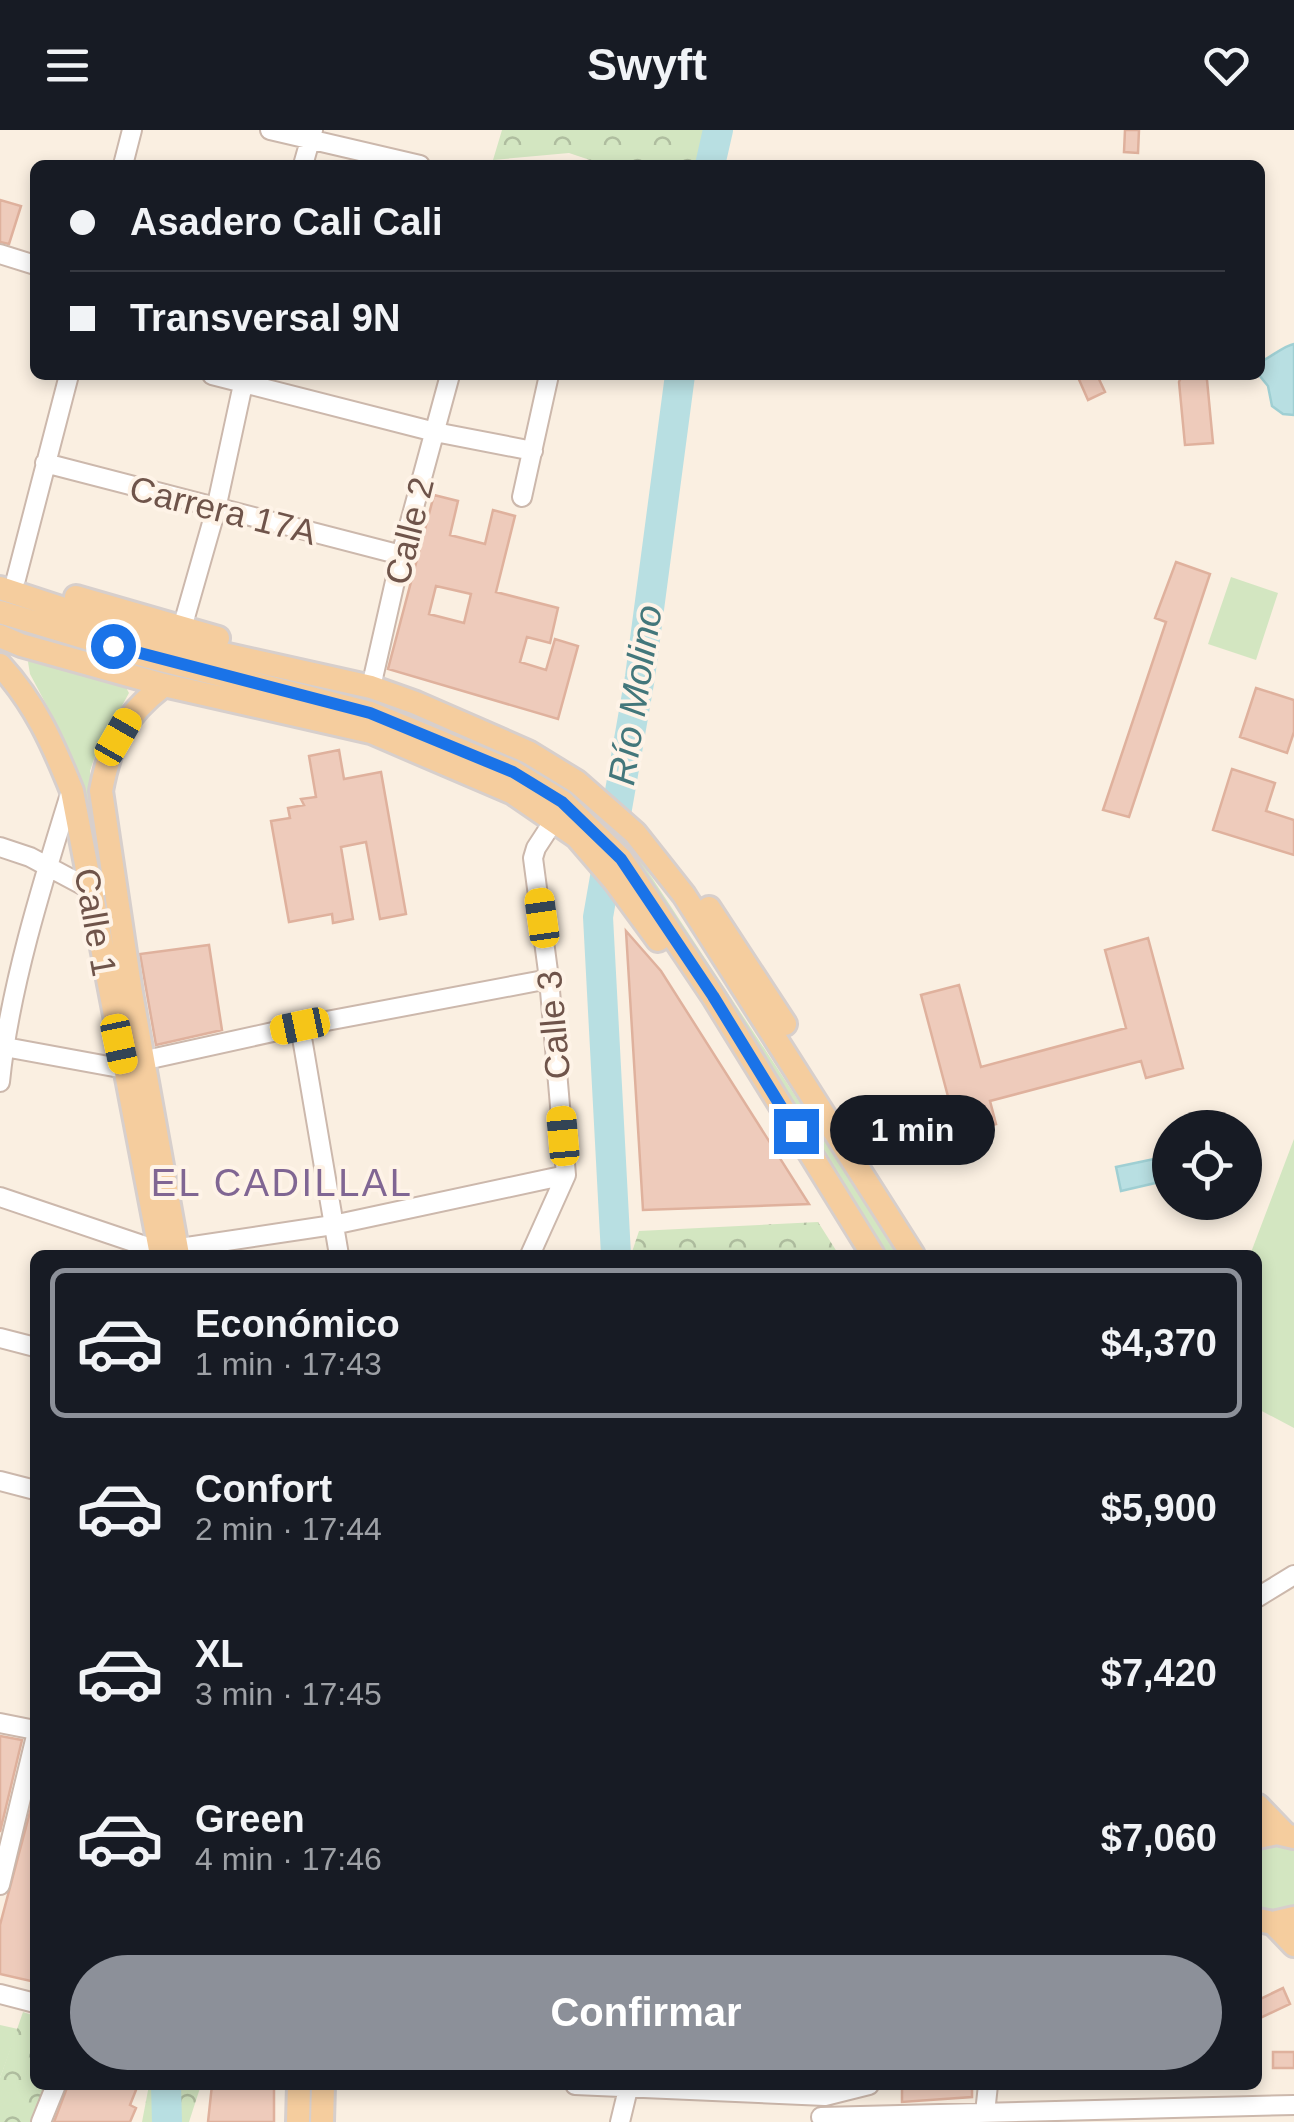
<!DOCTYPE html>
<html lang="es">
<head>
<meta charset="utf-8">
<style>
  body { margin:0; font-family:Helvetica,sans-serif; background:#242831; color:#f1f3f6; height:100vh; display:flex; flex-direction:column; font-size:38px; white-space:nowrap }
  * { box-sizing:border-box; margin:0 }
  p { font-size:32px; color:#9ea1a6 }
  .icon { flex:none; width:55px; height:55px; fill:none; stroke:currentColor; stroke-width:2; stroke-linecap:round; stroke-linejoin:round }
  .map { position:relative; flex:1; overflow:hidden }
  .side { position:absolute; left:30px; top:1120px; width:1232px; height:840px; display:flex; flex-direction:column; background:#171b24; border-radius:15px; box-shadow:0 5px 15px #0003 }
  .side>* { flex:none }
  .banner { position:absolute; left:30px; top:30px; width:1235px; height:220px; border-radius:15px; box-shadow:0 5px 15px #0003; display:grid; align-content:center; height:220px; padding:0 40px; background:#171b24 }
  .controls { position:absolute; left:1152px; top:980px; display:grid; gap:20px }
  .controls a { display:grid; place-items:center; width:110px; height:110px; border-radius:50%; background:#171b24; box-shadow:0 5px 15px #0003; font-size:50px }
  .end { position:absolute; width:45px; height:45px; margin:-22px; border:12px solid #1a73e8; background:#fff; box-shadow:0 0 0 5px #fff }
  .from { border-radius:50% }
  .bubble { position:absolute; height:70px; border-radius:35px; background:#171b24; box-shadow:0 5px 15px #0003; font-size:32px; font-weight:700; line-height:70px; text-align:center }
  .car { position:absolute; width:30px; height:60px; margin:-30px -15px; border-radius:12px; box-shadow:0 0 8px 2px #0007; background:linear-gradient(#f5c518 24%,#345 0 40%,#f5c518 0 76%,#345 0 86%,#f5c518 0) }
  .banner b { display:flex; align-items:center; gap:35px; height:95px; font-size:38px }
  .banner b+b { border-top:2px solid #363941 }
  .banner i { width:25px; height:25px; background:#f1f3f6 }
  ul { padding:18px 0 0; list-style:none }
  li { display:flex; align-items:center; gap:30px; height:150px; margin:0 20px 15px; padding:0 20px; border:5px solid transparent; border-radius:15px }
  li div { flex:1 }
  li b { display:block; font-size:38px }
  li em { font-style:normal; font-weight:700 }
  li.on { border-color:#8c9099 }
  li>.icon { width:90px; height:90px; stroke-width:1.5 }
  .primary-button { display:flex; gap:20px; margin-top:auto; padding:20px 40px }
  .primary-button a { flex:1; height:115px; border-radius:60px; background:#8c9099; color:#fff; font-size:40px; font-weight:700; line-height:115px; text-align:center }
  header { display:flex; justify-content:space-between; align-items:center; height:130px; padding:0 40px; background:#171b24; font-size:45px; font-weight:700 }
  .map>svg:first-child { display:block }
  .grass { fill:#d3e6c1 }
  .forest { fill:url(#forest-crowns) }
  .water { fill:#b8dfe2; stroke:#9fcfd3; stroke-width:2.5 }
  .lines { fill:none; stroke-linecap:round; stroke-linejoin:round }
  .river { stroke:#b8dfe2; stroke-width:30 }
  .building { fill:#eecbbb; stroke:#dfb19d; stroke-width:2.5; fill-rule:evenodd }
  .minor-casing { stroke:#ccb8ac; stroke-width:22 }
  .major-casing { stroke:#d7cfcc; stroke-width:28 }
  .minor { stroke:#fff; stroke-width:18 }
  .major { stroke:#f5cd9e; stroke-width:22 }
  .route { stroke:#1a73e8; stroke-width:12 }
  .labels { text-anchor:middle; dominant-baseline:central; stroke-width:8; stroke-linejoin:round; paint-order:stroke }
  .street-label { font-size:35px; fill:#6f544a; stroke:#fef3e7 }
  .water-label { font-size:38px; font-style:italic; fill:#43777b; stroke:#fef3e7 }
  .neighbourhood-label { font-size:38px; letter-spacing:2.5px; fill:#806693; stroke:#fef3e7 }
</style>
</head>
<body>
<header><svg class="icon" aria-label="menu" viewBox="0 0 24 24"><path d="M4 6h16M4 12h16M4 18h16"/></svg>Swyft<svg class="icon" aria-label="heart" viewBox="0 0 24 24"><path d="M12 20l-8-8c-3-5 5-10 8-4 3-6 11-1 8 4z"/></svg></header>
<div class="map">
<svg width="1294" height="1992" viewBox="0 0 1294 1992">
  <defs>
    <pattern id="forest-crowns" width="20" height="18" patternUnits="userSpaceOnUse" patternTransform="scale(2.5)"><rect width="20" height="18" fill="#d3e6c1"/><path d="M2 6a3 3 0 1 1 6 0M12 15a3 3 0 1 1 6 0" fill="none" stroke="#afbd9f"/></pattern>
  </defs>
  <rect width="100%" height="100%" fill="#faefe1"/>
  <path class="grass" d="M 1231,447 L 1278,463 L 1256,530 L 1208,514 Z
    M 31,527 L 124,554 L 129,563 L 96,623 L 90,641 L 95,697 L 90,704 L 47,576 L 30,544 L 28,532 Z
    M 637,725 L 900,1125 L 886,1125 L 767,936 L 630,731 Z
    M 1294,1009 L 1294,1298 L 1258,1279 L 1258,1125 L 1250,1125 Z
    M 1277,1714 L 1294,1718 L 1294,1779 L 1273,1782 L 1258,1776 L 1258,1722 Z
    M 0,1895 L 18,1899 L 0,1948 Z"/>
  <path class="forest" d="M 502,0 L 705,0 L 695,35 L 605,35 L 569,23 L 493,30 Z
    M 818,1092 L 839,1125 L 631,1125 L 639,1101 Z
    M 23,1882 L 35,1886 L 35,1955 L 46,1955 L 31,1992 L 0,1992 L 0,1948 Z
    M 149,1955 L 201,1955 L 189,1992 L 142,1992 Z"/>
  <path class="water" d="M 1294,214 L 1294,285 L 1283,284 L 1272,276 L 1268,256 L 1259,245 L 1264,230 C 1272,226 1286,215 1294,214 Z
    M 1159,1028 L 1164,1051 L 1121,1061 L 1116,1037 Z"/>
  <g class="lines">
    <path class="river" d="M 710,35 L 718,0
      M 616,1125 L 598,787 L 640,547 L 680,245
      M 166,1955 L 167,1992"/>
  </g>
  <path class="building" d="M 1125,0 L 1139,0 L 1138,23 L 1124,22 Z
    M 0,70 L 21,76 L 9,114 L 0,112 Z
    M 1077,245 L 1097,245 L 1105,262 L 1088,270 Z
    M 1182,245 L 1203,245 L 1207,250 L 1213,313 L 1185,315 L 1179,252 Z
    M 434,365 L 458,371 L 450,405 L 485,414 L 493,380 L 515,386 L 496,462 L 558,478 L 550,513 L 527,507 L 520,532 L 546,540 L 555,509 L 578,516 L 558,589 L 388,539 ZM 436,456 L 471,464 L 464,493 L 429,484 Z
    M 1176,432 L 1210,444 L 1129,687 L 1103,680 L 1166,492 L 1155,488 Z
    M 1256,558 L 1294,570 L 1294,602 L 1287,623 L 1240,607 Z
    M 339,620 L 344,649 L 381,642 L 406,784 L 380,789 L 366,712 L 341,717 L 353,789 L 333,793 L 332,784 L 289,792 L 271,691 L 290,688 L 288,678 L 304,675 L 301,669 L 316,667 L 309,626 Z
    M 1232,639 L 1275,653 L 1266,681 L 1294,690 L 1294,725 L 1213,700 Z
    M 626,801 L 661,841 L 809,1074 L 643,1080 Z
    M 1148,808 L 1183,938 L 1146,948 L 1141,931 L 990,971 L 996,994 L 958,1004 L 921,865 L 959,855 L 981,937 L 1126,898 L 1105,820 Z
    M 209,815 L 222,900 L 156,915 L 140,824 Z
    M 0,1606 L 22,1610 L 0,1702 Z
    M 35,1663 L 35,1852 L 0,1844 L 0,1795 Z
    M 1283,1858 L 1290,1874 L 1258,1889 L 1258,1870 Z
    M 1273,1922 L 1294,1922 L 1294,1938 L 1273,1938 Z
    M 68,1955 L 138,1955 L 130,1975 L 136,1978 L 130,1992 L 54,1992 Z
    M 212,1955 L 274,1955 L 274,1992 L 208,1992 Z
    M 907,1955 L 972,1955 L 972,1967 L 902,1972 L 902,1958 Z"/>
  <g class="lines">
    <defs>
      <path id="minor" d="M 270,0 L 420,35
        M 123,35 L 132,0
        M 303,35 L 313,0
        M 0,124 L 35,135
        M 212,245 L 435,302 L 533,321
        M 45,333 L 401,425
        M 522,367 L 549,245
        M 16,449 L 69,245
        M 182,498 L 216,379 L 245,245
        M 371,557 L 401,425 L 450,245
        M 0,717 L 30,727 L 90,759 L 100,757
        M 300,896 L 339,1125
        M 0,916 L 125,939 L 146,930 L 300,896 L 549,849
        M 0,952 C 9,859 43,751 71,661
        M 0,1067 L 160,1121 L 333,1095 L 566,1045
        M 530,1125 L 566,1045 L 549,849 L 533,728 L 536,718 L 553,692
        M 0,1208 L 35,1217
        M 0,1351 L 35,1360
        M 1258,1467 L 1294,1445
        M 0,1593 L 35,1600
        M 0,1755 L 35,1610
        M 0,1864 L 35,1873
        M 575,1955 L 825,1966 L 869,1955
        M 821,1987 L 1294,1975
        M 41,1992 L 56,1955
        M 620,1992 L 628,1959
        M 984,1992 L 988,1955"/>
      <path id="major" d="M 0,458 L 152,508 L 371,557 L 416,573 L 528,622 L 577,652 L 635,703 L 684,765 L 913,1125
        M 76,467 L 218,508
        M 0,482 L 146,526 L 370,583 L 513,642 L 563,672 L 621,729 L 713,866 L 873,1125
        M 0,506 L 21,515 L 164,555 L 371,602 L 513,663 L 577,707 L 614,750 L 658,810
        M 0,535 C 35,573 53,614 72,661 L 161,1125
        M 164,555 C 124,586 110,612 101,661 L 131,863 L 178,1125
        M 709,778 L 785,894
        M 1258,1676 L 1286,1705
        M 1258,1707 L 1277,1703 L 1294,1707
        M 1258,1790 L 1273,1793 L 1294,1788
        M 1273,1793 L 1294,1815
        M 298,1992 L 299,1955
        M 322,1992 L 323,1955"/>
    </defs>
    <use href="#minor" class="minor-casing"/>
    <use href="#major" class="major-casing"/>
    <use href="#minor" class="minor"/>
    <use href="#major" class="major"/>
  </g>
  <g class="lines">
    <path class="route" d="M 113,516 L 370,583 L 513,642 L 562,672 L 621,729 L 713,866 L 796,1001"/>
  </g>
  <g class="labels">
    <g class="street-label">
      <text transform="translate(223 380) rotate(14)">Carrera 17A</text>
      <text transform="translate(409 401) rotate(-76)">Calle 2</text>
      <text transform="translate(96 792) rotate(80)">Calle 1</text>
      <text transform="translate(553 895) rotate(-95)">Calle 3</text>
    </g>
    <g class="water-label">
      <text transform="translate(635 565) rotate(-81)">Río Molino</text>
    </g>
    <g class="neighbourhood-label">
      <text x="282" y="1053">EL CADILLAL</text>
    </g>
  </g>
</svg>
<div class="controls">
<a><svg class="icon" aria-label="locate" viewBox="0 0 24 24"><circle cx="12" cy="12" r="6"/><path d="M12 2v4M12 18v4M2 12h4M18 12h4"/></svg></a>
</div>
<i class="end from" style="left:113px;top:516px"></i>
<i class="end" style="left:796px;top:1001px"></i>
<div class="bubble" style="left:830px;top:965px;width:165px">1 min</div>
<i class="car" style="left:118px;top:607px;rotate:30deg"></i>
<i class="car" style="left:542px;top:788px;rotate:352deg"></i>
<i class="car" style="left:300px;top:896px;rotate:258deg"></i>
<i class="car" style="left:119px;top:914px;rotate:168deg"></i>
<i class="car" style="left:563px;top:1006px;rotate:355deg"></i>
<div class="banner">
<b><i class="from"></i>Asadero Cali Cali</b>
<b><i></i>Transversal 9N</b>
</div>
<section class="side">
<ul>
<li class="on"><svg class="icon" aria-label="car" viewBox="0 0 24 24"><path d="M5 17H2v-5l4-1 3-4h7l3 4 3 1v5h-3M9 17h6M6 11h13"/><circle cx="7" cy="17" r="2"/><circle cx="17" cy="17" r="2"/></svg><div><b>Económico</b><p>1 min · 17:43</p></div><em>$4,370</em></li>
<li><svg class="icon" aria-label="car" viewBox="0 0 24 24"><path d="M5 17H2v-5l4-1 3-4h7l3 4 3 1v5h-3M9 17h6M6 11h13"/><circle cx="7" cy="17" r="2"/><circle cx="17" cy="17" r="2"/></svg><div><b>Confort</b><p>2 min · 17:44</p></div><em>$5,900</em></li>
<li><svg class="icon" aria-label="car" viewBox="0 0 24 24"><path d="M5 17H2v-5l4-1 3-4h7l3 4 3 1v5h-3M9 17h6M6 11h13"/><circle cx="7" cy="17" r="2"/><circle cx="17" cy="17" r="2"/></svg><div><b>XL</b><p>3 min · 17:45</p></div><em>$7,420</em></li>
<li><svg class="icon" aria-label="car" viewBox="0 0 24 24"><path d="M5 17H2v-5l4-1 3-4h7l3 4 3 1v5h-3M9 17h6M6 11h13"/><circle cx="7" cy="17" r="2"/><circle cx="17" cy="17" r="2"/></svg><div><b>Green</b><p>4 min · 17:46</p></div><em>$7,060</em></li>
</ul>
<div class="primary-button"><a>Confirmar</a></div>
</section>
</div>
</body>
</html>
